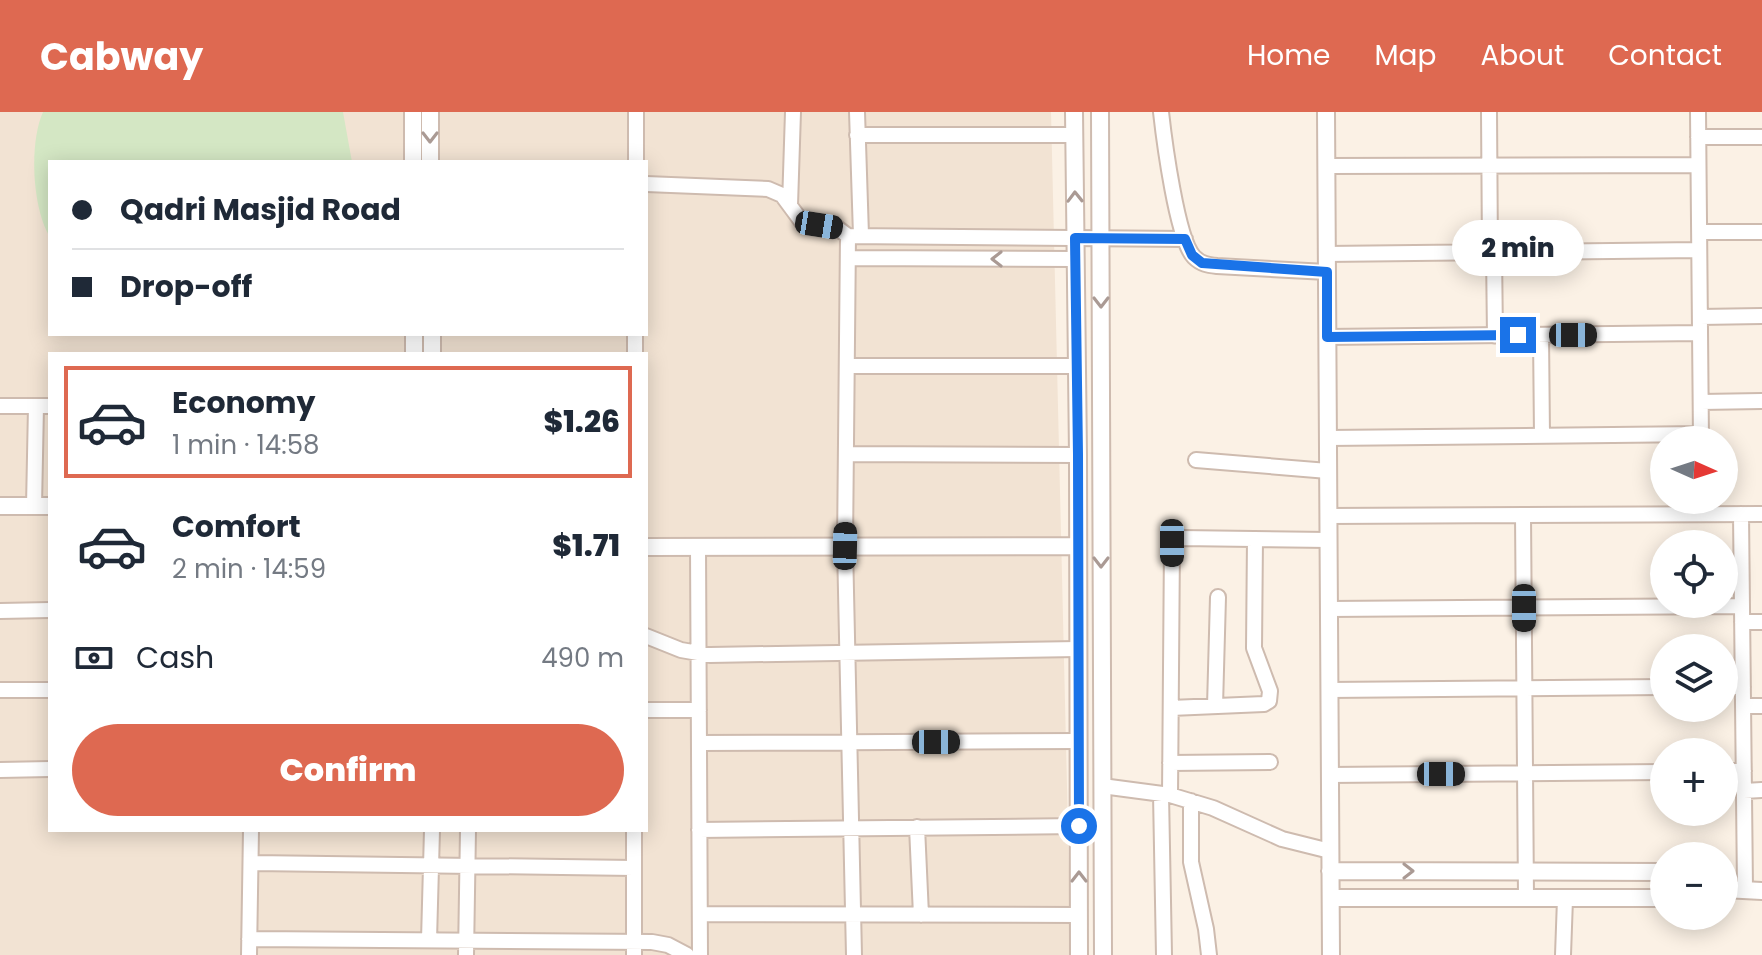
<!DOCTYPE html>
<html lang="en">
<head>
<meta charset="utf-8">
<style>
  body { margin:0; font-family:Poppins,sans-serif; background:#f6f6f7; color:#1f2937; height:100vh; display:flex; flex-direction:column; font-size:30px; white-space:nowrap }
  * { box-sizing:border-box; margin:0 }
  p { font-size:26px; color:#747a83 }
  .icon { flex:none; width:44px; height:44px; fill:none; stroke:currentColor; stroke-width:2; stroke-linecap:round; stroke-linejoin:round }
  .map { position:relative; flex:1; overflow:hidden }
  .panel { position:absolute; left:48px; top:240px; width:600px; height:480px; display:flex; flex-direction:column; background:#fff; border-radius:0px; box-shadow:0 4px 20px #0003 }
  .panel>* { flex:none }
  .banner { position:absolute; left:48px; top:48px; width:600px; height:176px; border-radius:0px; box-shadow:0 4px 20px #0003; display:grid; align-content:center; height:176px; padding:0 24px; background:#fff }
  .needle { width:52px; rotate:93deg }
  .tools { position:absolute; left:1650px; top:314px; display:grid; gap:16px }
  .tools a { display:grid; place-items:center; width:88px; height:88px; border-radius:50%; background:#fff; box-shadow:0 4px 20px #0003; font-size:40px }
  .end { position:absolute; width:36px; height:36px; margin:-18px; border:10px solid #1a73e8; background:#fff; box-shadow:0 0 0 4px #fff }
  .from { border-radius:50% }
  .bubble { position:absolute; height:56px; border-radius:28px; background:#fff; box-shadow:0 4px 20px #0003; font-size:26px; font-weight:800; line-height:56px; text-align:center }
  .car { position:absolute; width:24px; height:48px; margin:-24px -12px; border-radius:10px; box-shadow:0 0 6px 2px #0007; background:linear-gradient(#222 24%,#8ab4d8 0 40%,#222 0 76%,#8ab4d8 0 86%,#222 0) }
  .banner b { display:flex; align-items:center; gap:28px; height:76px; font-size:30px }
  .banner b+b { border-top:2px solid #e0e1e3 }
  .banner i { width:20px; height:20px; background:#1f2937 }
  ul { padding:14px 0 0; list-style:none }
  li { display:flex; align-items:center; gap:24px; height:112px; margin:0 16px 12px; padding:0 8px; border:4px solid transparent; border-radius:0px }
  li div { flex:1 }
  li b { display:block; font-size:30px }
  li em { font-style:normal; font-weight:800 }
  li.active { border-color:#de6951 }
  li>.icon { width:72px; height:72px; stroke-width:1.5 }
  .pay { display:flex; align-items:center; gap:20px; height:88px; padding:0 24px; font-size:30px }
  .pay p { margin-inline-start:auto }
  .button { display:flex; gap:16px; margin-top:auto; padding:16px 24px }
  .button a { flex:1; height:92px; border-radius:48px; background:#de6951; color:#fff; font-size:32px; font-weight:800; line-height:92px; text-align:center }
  header { display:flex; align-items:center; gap:48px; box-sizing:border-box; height:112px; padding:0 40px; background:#de6951; color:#fff }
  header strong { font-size:38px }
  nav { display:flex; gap:44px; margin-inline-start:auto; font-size:28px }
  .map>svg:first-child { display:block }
  .residential { fill:#f2e3d3; fill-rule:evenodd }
  .green { fill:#d4e7c4 }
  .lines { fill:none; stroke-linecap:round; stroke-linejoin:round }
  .minor-casing { stroke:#cebbaf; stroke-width:18 }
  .tertiary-casing { stroke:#cebbaf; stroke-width:20 }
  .minor { stroke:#fff; stroke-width:14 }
  .tertiary { stroke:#fff; stroke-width:16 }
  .oneway { stroke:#aa9a94 }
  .route { stroke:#1a73e8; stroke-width:10 }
</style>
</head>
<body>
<header>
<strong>Cabway</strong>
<nav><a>Home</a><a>Map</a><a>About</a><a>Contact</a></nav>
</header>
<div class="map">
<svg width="1762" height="843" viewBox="0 0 1762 843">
  <rect width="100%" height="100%" fill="#fbf1e5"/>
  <path class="residential" d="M 0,0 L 1051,0 L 1071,843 L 0,843 ZM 50,50 L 646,50 L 646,222 L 50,222 ZM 50,242 L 646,242 L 646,718 L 50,718 Z"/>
  <path class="green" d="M 43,0 L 343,0 L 352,50 L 50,50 L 50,125 C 32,96 29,31 43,0 Z"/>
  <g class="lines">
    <defs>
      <path id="minor" d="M 857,0 L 861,123
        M 1161,0 C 1164,27 1177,128 1194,145 C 1201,152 1208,153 1217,154 L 1327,160
        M 1489,0 L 1490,140
        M 1698,0 L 1701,328
        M 857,23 L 1074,23
        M 1698,25 L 1762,25
        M 636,50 L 636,0
        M 1326,54 L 1698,53
        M 646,72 L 768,77 L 782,83 L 802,110 L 836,115 L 848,124 L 845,434 L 854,843
        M 790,93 L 793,0
        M 1699,120 L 1762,120
        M 848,124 L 1185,127
        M 1494,140 L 1495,224
        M 1326,142 L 1699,138
        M 848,146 L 1075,147
        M 1700,205 L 1762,204
        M 1541,223 L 1542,324
        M 1327,225 L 1700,221
        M 635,242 L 635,222
        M 847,254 L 1076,254
        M 1701,290 L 1762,289
        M 0,294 L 50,294
        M 1328,326 L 1701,322
        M 846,342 L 1078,343
        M 1196,348 L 1328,359
        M 34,394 L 36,294
        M 1741,402 L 1745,777
        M 1523,403 L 1526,785
        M 1328,404 L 1762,402
        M 698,435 L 700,843
        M 1329,497 L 1742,494
        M 0,499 L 50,498
        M 1742,510 L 1762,510
        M 646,524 L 681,538 L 710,543 L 1078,537
        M 1724,575 L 1743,575
        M 0,578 L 50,578
        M 1329,578 L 1664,575
        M 1215,594 L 1218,485
        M 1743,594 L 1762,594
        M 1171,596 L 1264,592 L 1269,589 L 1270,579 L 1254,536 L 1255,427
        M 646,598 L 699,598
        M 699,631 L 1079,629
        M 1170,651 L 1270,650
        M 0,658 L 50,657
        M 1724,659 L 1744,659
        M 1329,663 L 1664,660
        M 1102,674 L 1170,683 L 1213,696 L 1282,727 L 1330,739
        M 1744,679 L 1762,678
        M 1161,682 L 1164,843
        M 1170,683 L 1172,431 L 1181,426 L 1328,428
        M 1191,689 L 1191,750 L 1206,817 L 1209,843
        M 917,715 L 921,803
        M 699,718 L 1079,714
        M 251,751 L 634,756
        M 700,802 L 1079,803
        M 249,827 L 652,830 L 668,833 L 687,843
        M 429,828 L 432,718
        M 249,843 L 251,718
        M 466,843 L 468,718
        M 634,843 L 634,718
        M 1563,843 L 1565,787"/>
      <path id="tertiary" d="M 413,0 L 413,50
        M 430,0 L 430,50
        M 1074,0 L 1078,343 L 1079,843
        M 1100,0 L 1103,843
        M 1326,0 L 1331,843
        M 414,222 L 414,242
        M 432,222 L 432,242
        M 0,394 L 50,394
        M 646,435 L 1078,434
        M 1330,759 L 1664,760
        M 1724,777 L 1762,779
        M 1331,786 L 1664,786"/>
    </defs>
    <use href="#minor" class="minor-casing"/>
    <use href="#tertiary" class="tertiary-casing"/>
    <use href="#minor" class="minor"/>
    <use href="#tertiary" class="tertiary"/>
  </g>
  <defs><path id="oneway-chevron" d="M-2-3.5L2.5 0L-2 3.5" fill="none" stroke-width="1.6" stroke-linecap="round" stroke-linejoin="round" transform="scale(2)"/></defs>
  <g class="oneway">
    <use href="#oneway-chevron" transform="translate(430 25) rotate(90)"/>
    <use href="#oneway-chevron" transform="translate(1075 85) rotate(-91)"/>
    <use href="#oneway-chevron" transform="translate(997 147) rotate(-180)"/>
    <use href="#oneway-chevron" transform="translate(1101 190) rotate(90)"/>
    <use href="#oneway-chevron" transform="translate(1101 450) rotate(90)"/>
    <use href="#oneway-chevron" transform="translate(1408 759)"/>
    <use href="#oneway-chevron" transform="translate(1079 765) rotate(-90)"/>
  </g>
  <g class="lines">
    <path class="route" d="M 1079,714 L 1078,343 L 1075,126 L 1185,127 L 1192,143 L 1202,151 L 1327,160 L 1327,225 L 1518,223"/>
  </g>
</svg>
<div class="tools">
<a><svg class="needle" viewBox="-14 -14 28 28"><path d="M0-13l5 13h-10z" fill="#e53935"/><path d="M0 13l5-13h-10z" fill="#747a83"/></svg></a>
<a><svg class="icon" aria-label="locate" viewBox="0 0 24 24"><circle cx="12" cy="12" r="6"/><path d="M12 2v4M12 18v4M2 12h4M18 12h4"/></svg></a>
<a><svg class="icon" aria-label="layers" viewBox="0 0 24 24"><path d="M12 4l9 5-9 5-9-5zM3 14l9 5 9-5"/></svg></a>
<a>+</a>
<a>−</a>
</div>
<i class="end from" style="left:1079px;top:714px"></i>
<i class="end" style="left:1518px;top:223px"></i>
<div class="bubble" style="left:1452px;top:108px;width:132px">2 min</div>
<i class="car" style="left:819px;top:113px;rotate:99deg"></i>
<i class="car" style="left:1573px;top:223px;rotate:90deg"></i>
<i class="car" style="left:1172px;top:431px;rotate:180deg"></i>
<i class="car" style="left:845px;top:434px;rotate:1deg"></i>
<i class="car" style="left:1524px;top:496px;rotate:180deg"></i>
<i class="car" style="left:936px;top:630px;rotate:90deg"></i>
<i class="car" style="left:1441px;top:662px;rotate:90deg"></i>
<div class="banner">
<b><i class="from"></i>Qadri Masjid Road</b>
<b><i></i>Drop-off</b>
</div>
<section class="panel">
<ul>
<li class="active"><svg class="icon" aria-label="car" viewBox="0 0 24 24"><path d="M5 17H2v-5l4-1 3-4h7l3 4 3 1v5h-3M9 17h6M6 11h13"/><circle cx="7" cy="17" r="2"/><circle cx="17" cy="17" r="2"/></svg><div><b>Economy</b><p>1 min · 14:58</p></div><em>$1.26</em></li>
<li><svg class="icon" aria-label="car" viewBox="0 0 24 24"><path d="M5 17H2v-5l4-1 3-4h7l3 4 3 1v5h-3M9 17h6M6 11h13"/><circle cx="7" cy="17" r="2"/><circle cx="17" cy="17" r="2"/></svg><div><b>Comfort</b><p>2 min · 14:59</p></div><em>$1.71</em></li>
</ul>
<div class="pay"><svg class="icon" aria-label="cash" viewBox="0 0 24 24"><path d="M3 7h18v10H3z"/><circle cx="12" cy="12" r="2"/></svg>Cash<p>490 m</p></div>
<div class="button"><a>Confirm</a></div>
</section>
</div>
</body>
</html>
